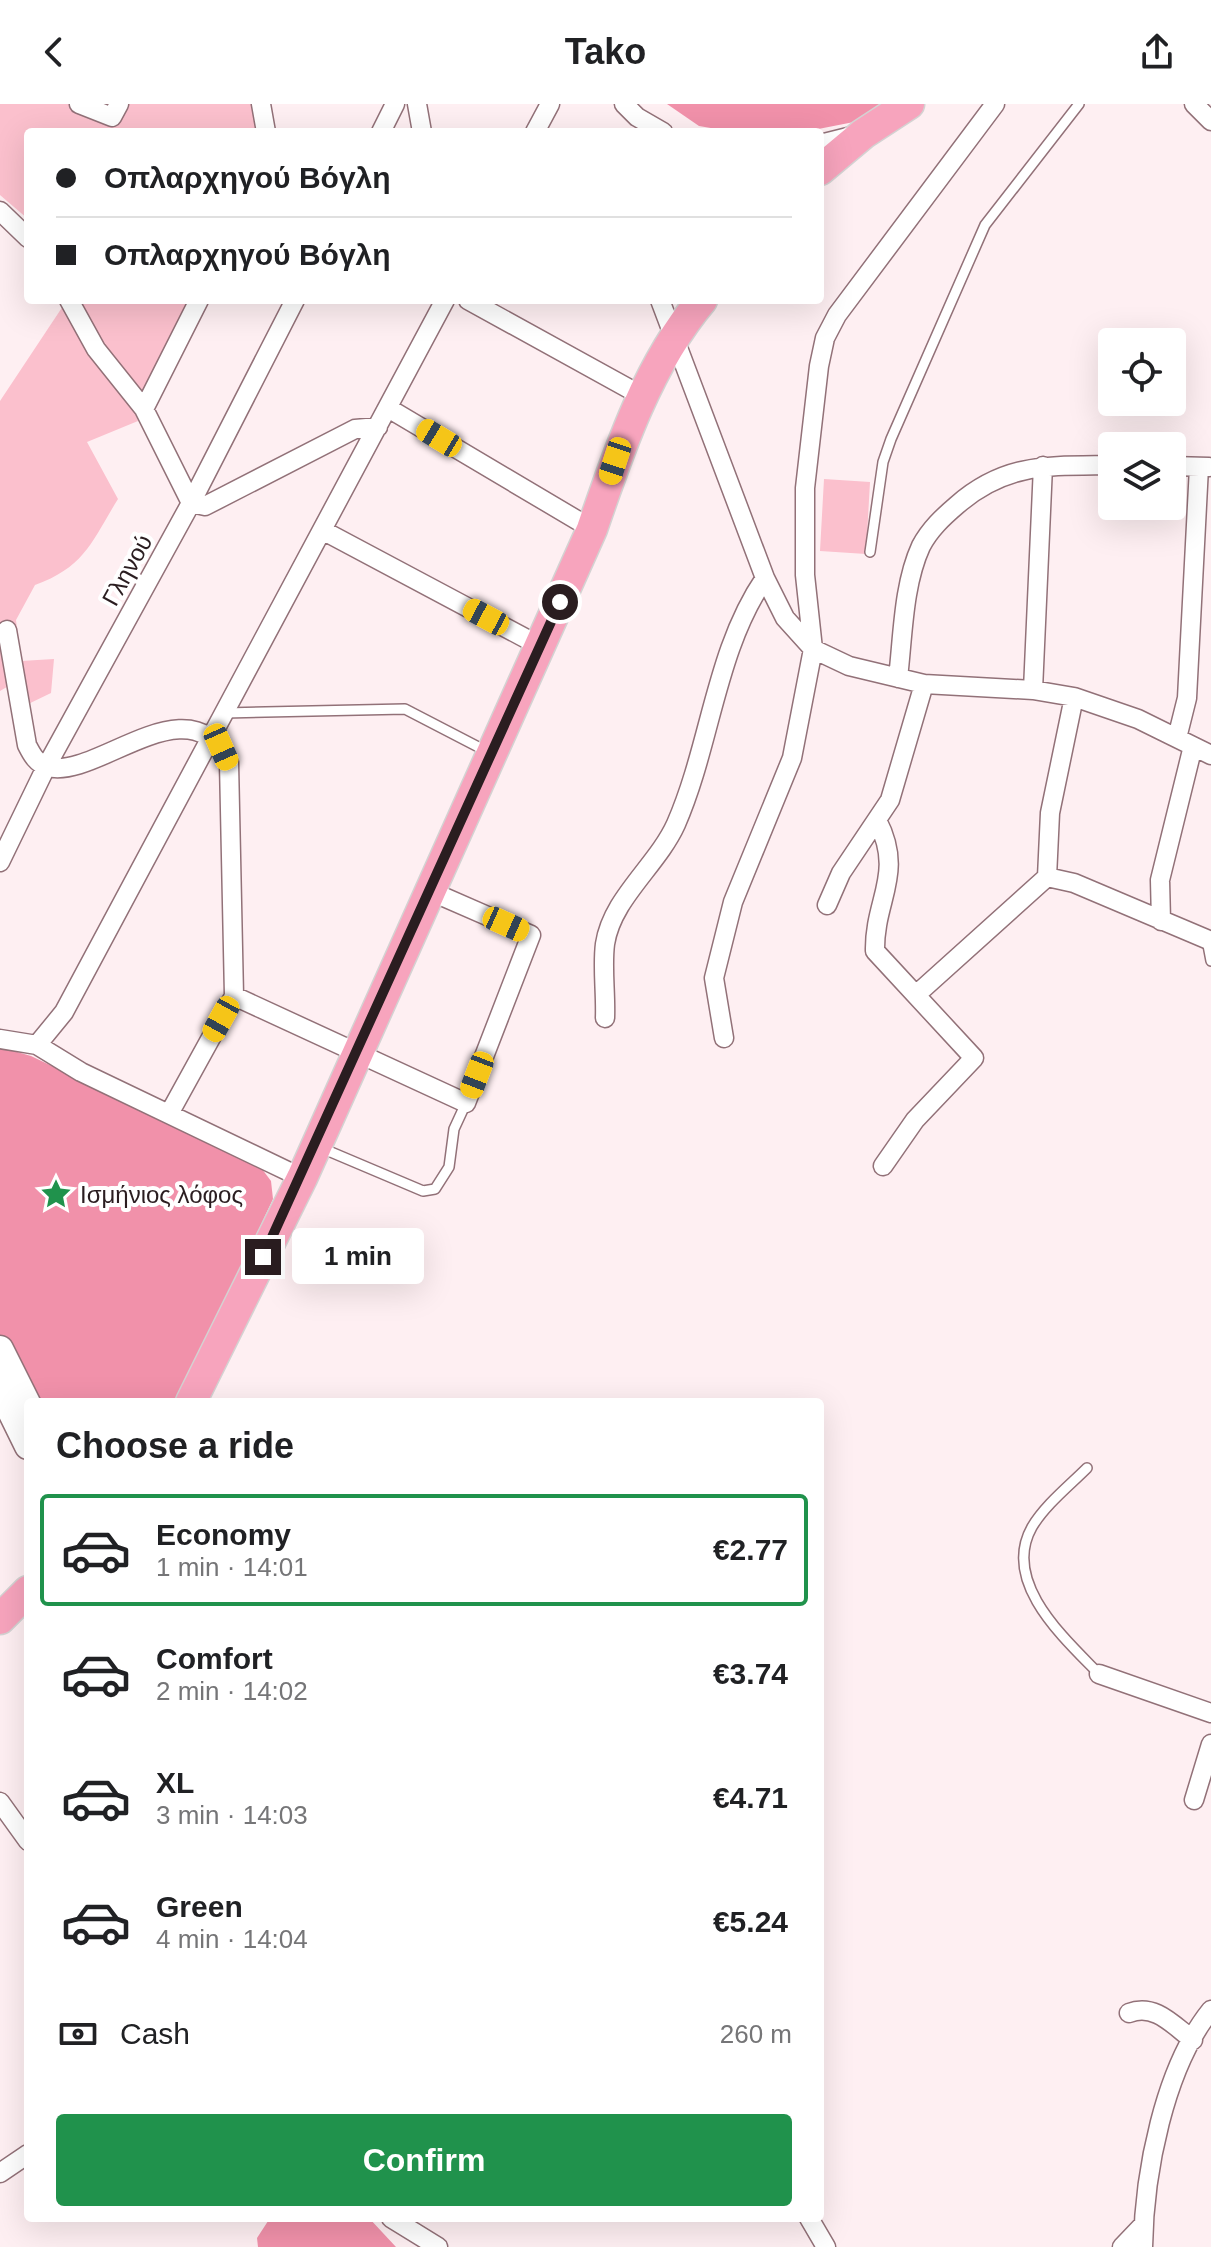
<!DOCTYPE html>
<html lang="en">
<head>
<meta charset="utf-8">
<style>
  body { margin:0; font-family:Helvetica,sans-serif; background:#f2f2f2; color:#202124; height:100vh; display:flex; flex-direction:column; font-size:30px; white-space:nowrap }
  * { box-sizing:border-box; margin:0 }
  p { font-size:26px; color:#757577 }
  .icon { flex:none; width:44px; height:44px; fill:none; stroke:currentColor; stroke-width:2; stroke-linecap:round; stroke-linejoin:round }
  .map { position:relative; flex:1; overflow:hidden }
  .details { position:absolute; left:24px; top:1294px; width:800px; height:824px; display:flex; flex-direction:column; background:#fff; border-radius:8px; box-shadow:0 8px 32px #0002 }
  .details>* { flex:none }
  .guide { position:absolute; left:24px; top:24px; width:800px; height:176px; border-radius:8px; box-shadow:0 8px 32px #0002; display:grid; align-content:center; height:176px; padding:0 32px; background:#fff }
  .fabs { position:absolute; left:1098px; top:224px; display:grid; gap:16px }
  .fabs a { display:grid; place-items:center; width:88px; height:88px; border-radius:8px; background:#fff; box-shadow:0 8px 32px #0002; font-size:40px }
  .end { position:absolute; width:36px; height:36px; margin:-18px; border:10px solid #2a1d20; background:#fff; box-shadow:0 0 0 4px #fff }
  .from { border-radius:50% }
  .bubble { position:absolute; height:56px; border-radius:8px; background:#fff; box-shadow:0 8px 32px #0002; font-size:26px; font-weight:600; line-height:56px; text-align:center }
  .car { position:absolute; width:24px; height:48px; margin:-24px -12px; border-radius:10px; box-shadow:0 0 6px 2px #0007; background:linear-gradient(#f5c518 24%,#345 0 40%,#f5c518 0 76%,#345 0 86%,#f5c518 0) }
  .guide b { display:flex; align-items:center; gap:28px; height:76px; font-size:30px }
  .guide b+b { border-top:2px solid #e0e0e0 }
  .guide i { width:20px; height:20px; background:#202124 }
  ul { padding:0; list-style:none }
  li { display:flex; align-items:center; gap:24px; height:112px; margin:0 16px 12px; padding:0 16px; border:4px solid transparent; border-radius:8px }
  li div { flex:1 }
  li b { display:block; font-size:30px }
  li em { font-style:normal; font-weight:600 }
  li.active { border-color:#20924c }
  li>.icon { width:72px; height:72px; stroke-width:1.5 }
  h2 { padding:0 32px; font-size:36px; line-height:96px }
  .pay { display:flex; align-items:center; gap:20px; height:88px; padding:0 32px; font-size:30px }
  .pay p { margin-inline-start:auto }
  .button { display:flex; gap:16px; margin-top:auto; padding:16px 32px }
  .button a { flex:1; height:92px; border-radius:8px; background:#20924c; color:#fff; font-size:32px; font-weight:600; line-height:92px; text-align:center }
  header { display:flex; justify-content:space-between; align-items:center; height:104px; padding:0 32px; background:#fff; font-size:36px; font-weight:600 }
  .map>svg:first-child { display:block }
  .green { fill:#fbc0cd }
  .forest { fill:#f191aa }
  .lines { fill:none; stroke-linecap:round; stroke-linejoin:round }
  .lane-casing { stroke:#927178; stroke-width:12 }
  .street-casing { stroke:#927178; stroke-width:21 }
  .secondary-casing { stroke:#927178; stroke-width:29 }
  .primary-casing { stroke:#d4d2d2; stroke-width:33 }
  .lane { stroke:#fff; stroke-width:9 }
  .street { stroke:#fff; stroke-width:18 }
  .secondary { stroke:#fff; stroke-width:26 }
  .primary { stroke:#f7a4bd; stroke-width:30 }
  .route { stroke:#2a1d20; stroke-width:10 }
  .labels { text-anchor:middle; dominant-baseline:central; stroke-width:8; stroke-linejoin:round; paint-order:stroke }
  .street-label { font-size:24px; fill:#2a1d20; stroke:#fff }
  .poi-label { font-size:24px; fill:#2a1d20; stroke:#fff; text-anchor:start }
</style>
</head>
<body>
<header><svg class="icon" aria-label="back" viewBox="0 0 24 24"><path d="M15 5l-7 7 7 7"/></svg>Tako<svg class="icon" aria-label="share" viewBox="0 0 24 24"><path d="M12 15V3M7 8l5-5 5 5M5 13v7h14v-7"/></svg></header>
<div class="map">
<svg width="1211" height="2143" viewBox="0 0 1211 2143">
  <rect width="100%" height="100%" fill="#feeff2"/>
  <path class="green" d="M 0,0 L 75,0 L 113,19 L 123,0 L 253,0 L 259,28 L 28,28 L 28,115 L 0,91 Z
    M 67,196 L 192,196 L 135,308 L 138,317 L 87,338 L 118,395 C 92,437 85,463 35,481 L 16,516 L 21,557 L 54,555 L 51,589 L 20,604 L 17,577 L 0,587 L 0,297 Z
    M 824,375 L 870,378 L 866,450 L 820,447 Z"/>
  <path class="forest" d="M 667,0 L 883,0 L 859,17 L 803,28 L 734,28 L 699,22 Z
    M 0,943 L 31,952 L 259,1061 L 271,1077 L 273,1095 L 178,1298 L 32,1298 L 0,1231 Z
    M 270,2114 L 369,2114 L 396,2143 L 258,2143 L 257,2134 Z"/>
  <g class="lines">
    <defs>
      <path id="lane" d="M 870,448 L 883,358 L 891,335 L 985,121 L 1079,0
        M 225,609 L 405,605 L 488,648
        M 1207,836 L 1211,857
        M 319,1043 L 423,1087 L 435,1085 L 449,1063 L 454,1025 L 466,999
        M 1087,1364 C 1069,1382 1045,1401 1032,1423 C 1001,1478 1064,1534 1099,1570"/>
      <path id="street" d="M 79,0 L 112,13 L 119,0
        M 261,0 L 266,28
        M 417,0 L 422,28
        M 624,0 L 637,13 L 663,28
        M 1194,0 L 1211,17
        M 381,28 L 395,0
        M 535,28 L 550,0
        M 820,40 L 852,32
        M 0,107 L 28,134
        M 69,196 L 96,245 L 144,305 L 191,399
        M 468,196 L 644,293
        M 660,196 L 765,474 L 785,514 L 813,545 L 849,562 L 924,580 L 1033,586 L 1074,593 L 1138,615 L 1211,651
        M 388,304 L 592,425
        M 144,305 L 199,196
        M 1172,362 L 1209,363
        M 191,399 L 205,402 L 355,325 L 378,323
        M 322,426 L 540,542
        M 7,526 L 27,641 C 32,651 37,660 48,663 C 97,676 190,575 229,659 L 234,892 L 169,1010
        M 898,574 C 903,532 903,481 921,442 C 930,425 943,413 957,401 C 1006,358 1051,362 1112,361
        M 1033,586 L 1043,362
        M 1177,634 L 1187,594 L 1199,363
        M 877,716 C 905,770 874,795 875,847 L 974,954 L 915,1016 L 883,1062
        M 0,758 L 46,663 L 191,399 L 295,196
        M 1047,773 L 1050,709 L 1074,593
        M 827,801 L 841,769 L 890,696 L 924,580
        M 1161,817 L 1160,776 L 1193,642
        M 917,890 L 1047,773 L 1074,779 L 1211,837
        M 234,892 L 466,999 L 531,831 L 430,787
        M 605,914 C 606,890 602,863 605,840 C 612,794 657,762 676,720 C 711,640 715,547 765,474
        M 724,934 L 714,874 L 733,798 L 792,654 L 813,545 L 805,471 L 805,384 L 819,262 L 825,234 L 837,211 L 995,0
        M 0,935 L 37,941 L 64,908 L 445,196
        M 37,941 L 81,968 L 302,1074
        M 1099,1570 L 1211,1609
        M 1194,1696 L 1211,1640
        M 0,1698 L 28,1737
        M 1129,1909 C 1155,1899 1173,1921 1193,1936
        M 0,2069 L 28,2050
        M 391,2114 L 438,2143
        M 809,2114 L 826,2143
        M 1122,2143 L 1143,2121
        M 1143,2143 C 1144,2070 1164,1964 1211,1906"/>
      <path id="secondary" d="M 0,1245 L 28,1301
        M 0,1285 L 28,1342"/>
      <path id="primary" d="M 820,66 L 863,30 L 909,0
        M 191,1298 L 302,1074 L 592,425 C 619,346 648,260 702,196
        M 0,1515 L 28,1487"/>
    </defs>
    <use href="#lane" class="lane-casing"/>
    <use href="#street" class="street-casing"/>
    <use href="#secondary" class="secondary-casing"/>
    <use href="#primary" class="primary-casing"/>
    <use href="#lane" class="lane"/>
    <use href="#street" class="street"/>
    <use href="#secondary" class="secondary"/>
    <use href="#primary" class="primary"/>
  </g>
  <g class="lines">
    <path class="route" d="M 263,1153 L 560,498"/>
  </g>
  <defs>
    <symbol id="sight-bare" viewBox="-9 -9 18 18"><path d="M0-6L1.8-2.2L6-1.7L2.9 1.2L3.7 5.4L0 3.3L-3.7 5.4L-2.9 1.2L-6-1.7L-1.8-2.2Z" fill="#20924c" stroke="#fff" stroke-width="2.5" paint-order="stroke"/></symbol>
  </defs>
  <g fill-rule="evenodd">
    <use href="#sight-bare" x="34" y="1068" width="44" height="44"/>
  </g>
  <g class="labels">
    <g class="street-label">
      <text transform="translate(127 466) rotate(-61)">Γληνού</text>
    </g>
    <g class="poi-label">
      <text x="80" y="1090">Ισμήνιος λόφος</text>
    </g>
  </g>
</svg>
<div class="fabs">
<a><svg class="icon" aria-label="locate" viewBox="0 0 24 24"><circle cx="12" cy="12" r="6"/><path d="M12 2v4M12 18v4M2 12h4M18 12h4"/></svg></a>
<a><svg class="icon" aria-label="layers" viewBox="0 0 24 24"><path d="M12 4l9 5-9 5-9-5zM3 14l9 5 9-5"/></svg></a>
</div>
<i class="end from" style="left:560px;top:498px"></i>
<i class="end" style="left:263px;top:1153px"></i>
<div class="bubble" style="left:292px;top:1124px;width:132px">1 min</div>
<i class="car" style="left:439px;top:334px;rotate:301deg"></i>
<i class="car" style="left:615px;top:357px;rotate:198deg"></i>
<i class="car" style="left:486px;top:513px;rotate:298deg"></i>
<i class="car" style="left:221px;top:643px;rotate:156deg"></i>
<i class="car" style="left:506px;top:820px;rotate:114deg"></i>
<i class="car" style="left:221px;top:915px;rotate:209deg"></i>
<i class="car" style="left:477px;top:971px;rotate:201deg"></i>
<div class="guide">
<b><i class="from"></i>Οπλαρχηγού Βόγλη</b>
<b><i></i>Οπλαρχηγού Βόγλη</b>
</div>
<section class="details">
<h2>Choose a ride</h2>
<ul>
<li class="active"><svg class="icon" aria-label="car" viewBox="0 0 24 24"><path d="M5 17H2v-5l4-1 3-4h7l3 4 3 1v5h-3M9 17h6M6 11h13"/><circle cx="7" cy="17" r="2"/><circle cx="17" cy="17" r="2"/></svg><div><b>Economy</b><p>1 min · 14:01</p></div><em>€2.77</em></li>
<li><svg class="icon" aria-label="car" viewBox="0 0 24 24"><path d="M5 17H2v-5l4-1 3-4h7l3 4 3 1v5h-3M9 17h6M6 11h13"/><circle cx="7" cy="17" r="2"/><circle cx="17" cy="17" r="2"/></svg><div><b>Comfort</b><p>2 min · 14:02</p></div><em>€3.74</em></li>
<li><svg class="icon" aria-label="car" viewBox="0 0 24 24"><path d="M5 17H2v-5l4-1 3-4h7l3 4 3 1v5h-3M9 17h6M6 11h13"/><circle cx="7" cy="17" r="2"/><circle cx="17" cy="17" r="2"/></svg><div><b>XL</b><p>3 min · 14:03</p></div><em>€4.71</em></li>
<li><svg class="icon" aria-label="car" viewBox="0 0 24 24"><path d="M5 17H2v-5l4-1 3-4h7l3 4 3 1v5h-3M9 17h6M6 11h13"/><circle cx="7" cy="17" r="2"/><circle cx="17" cy="17" r="2"/></svg><div><b>Green</b><p>4 min · 14:04</p></div><em>€5.24</em></li>
</ul>
<div class="pay"><svg class="icon" aria-label="cash" viewBox="0 0 24 24"><path d="M3 7h18v10H3z"/><circle cx="12" cy="12" r="2"/></svg>Cash<p>260 m</p></div>
<div class="button"><a>Confirm</a></div>
</section>
</div>
</body>
</html>
